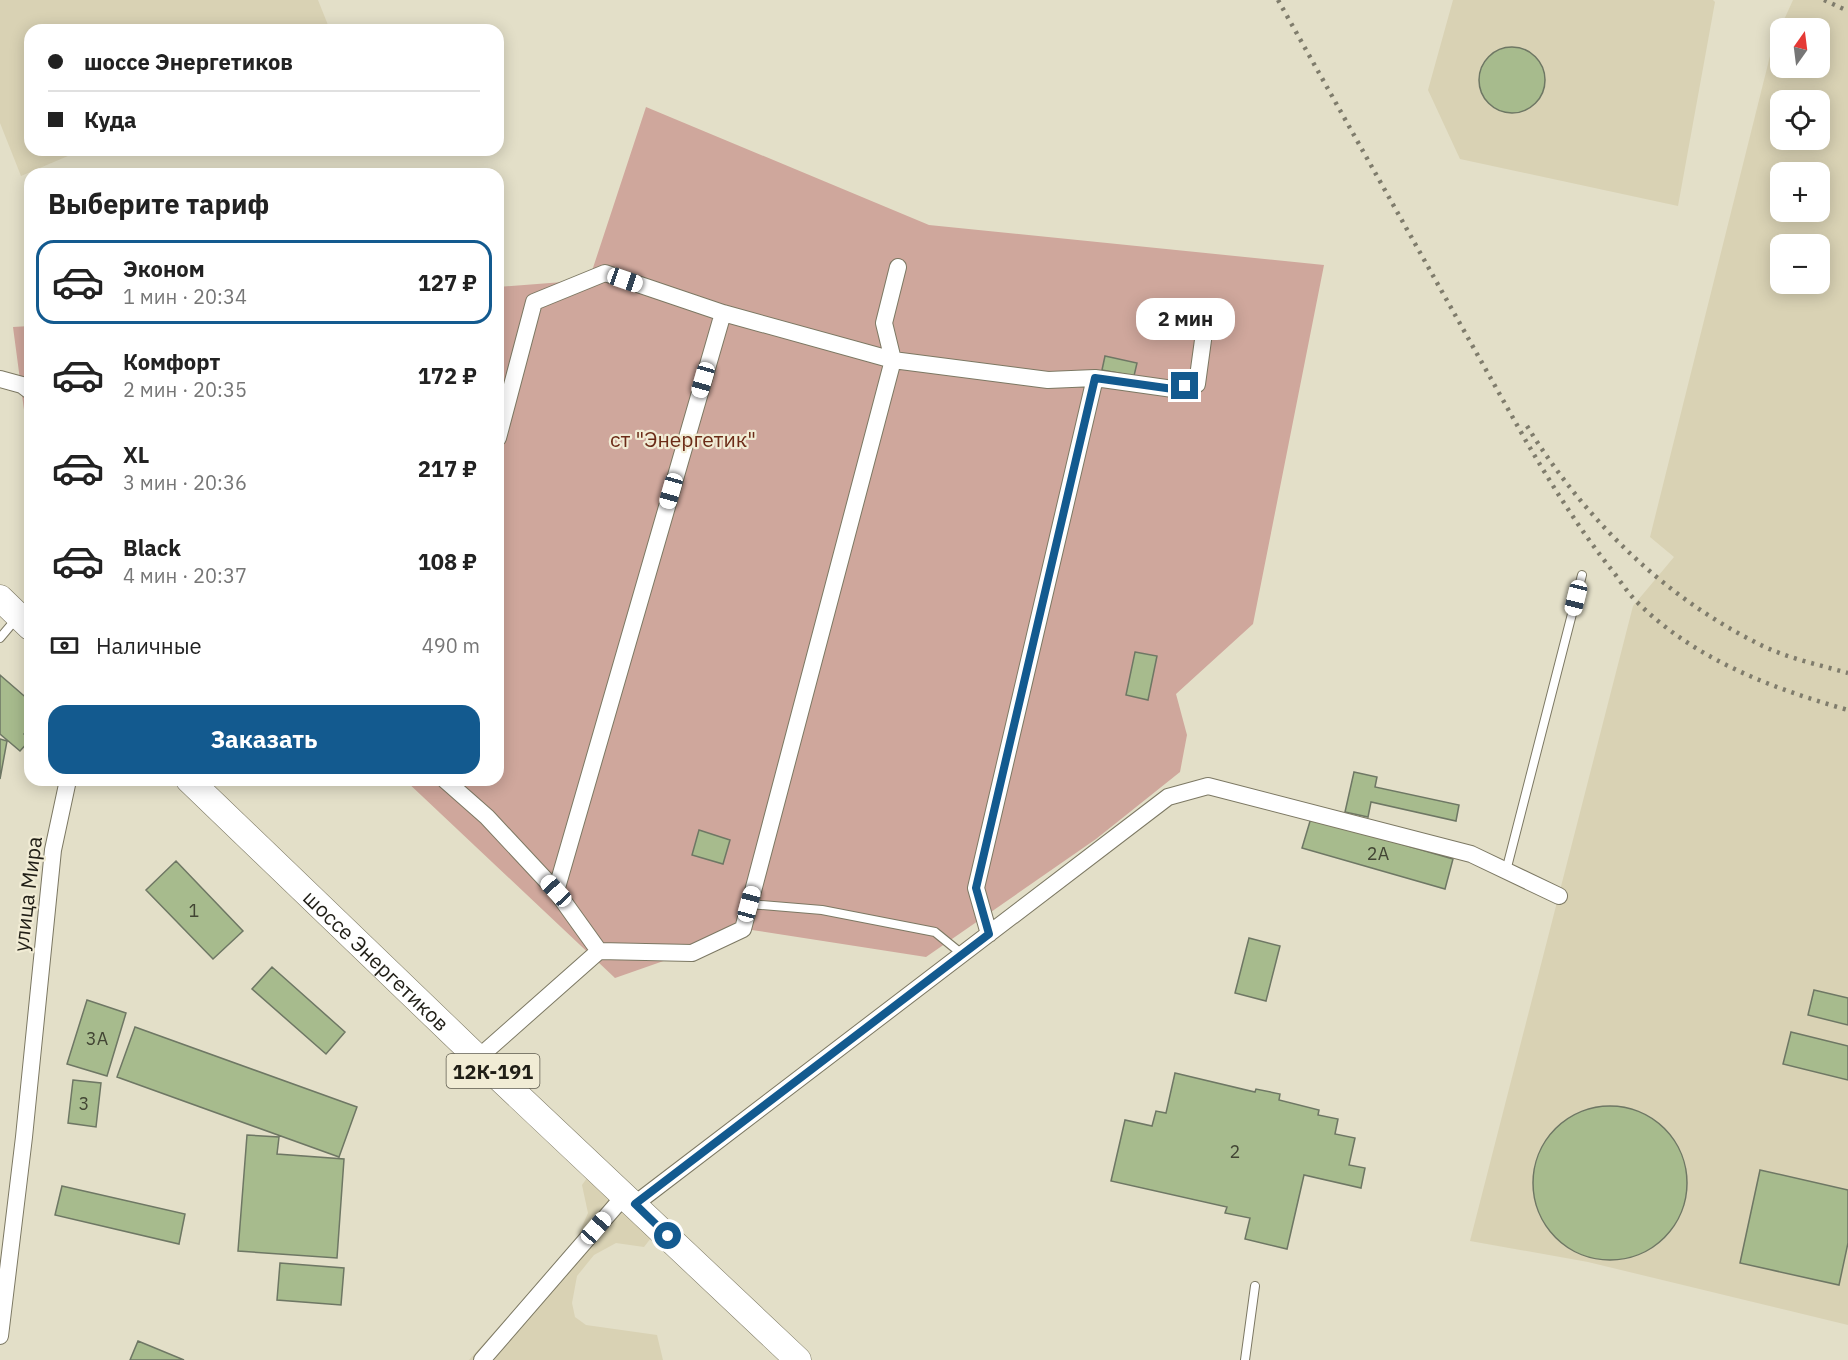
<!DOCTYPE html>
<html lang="ru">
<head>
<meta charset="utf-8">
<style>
  body { margin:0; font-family:"IBM Plex Sans",sans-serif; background:#f2f2f2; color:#222; height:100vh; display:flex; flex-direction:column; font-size:22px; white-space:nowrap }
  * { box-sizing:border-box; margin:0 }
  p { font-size:20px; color:#767676 }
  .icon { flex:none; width:33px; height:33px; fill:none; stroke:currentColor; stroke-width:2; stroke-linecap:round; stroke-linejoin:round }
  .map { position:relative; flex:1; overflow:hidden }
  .sheet { position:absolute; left:24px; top:168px; width:480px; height:618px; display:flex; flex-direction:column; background:#fff; border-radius:18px; box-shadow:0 3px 15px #0003 }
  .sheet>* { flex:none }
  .hud { position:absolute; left:24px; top:24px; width:480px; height:132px; border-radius:18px; box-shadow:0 3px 15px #0003; display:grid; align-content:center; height:132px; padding:0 24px; background:#fff }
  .needle { width:39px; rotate:14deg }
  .buttons { position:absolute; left:1770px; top:18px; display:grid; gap:12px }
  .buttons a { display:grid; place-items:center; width:60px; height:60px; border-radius:12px; background:#fff; box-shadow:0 3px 15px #0003; font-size:30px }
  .end { position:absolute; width:27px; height:27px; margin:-14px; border:8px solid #135a8f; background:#fff; box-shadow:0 0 0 3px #fff }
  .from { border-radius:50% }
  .bubble { position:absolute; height:42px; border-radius:18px; background:#fff; box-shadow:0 3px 15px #0003; font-size:20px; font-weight:700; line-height:42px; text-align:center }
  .car { position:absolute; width:18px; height:36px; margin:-18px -9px; border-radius:8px; box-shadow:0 0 4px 2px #0007; background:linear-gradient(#fff 24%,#345 0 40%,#fff 0 76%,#345 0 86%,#fff 0) }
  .hud b { display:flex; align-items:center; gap:21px; height:57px; font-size:22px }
  .hud b+b { border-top:2px solid #e0e0e0 }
  .hud i { width:15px; height:15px; background:#222 }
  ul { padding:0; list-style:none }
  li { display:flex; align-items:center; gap:18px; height:84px; margin:0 12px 9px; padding:0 12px; border:3px solid transparent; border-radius:18px }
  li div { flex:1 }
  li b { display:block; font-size:22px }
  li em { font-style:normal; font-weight:700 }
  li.on { border-color:#135a8f }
  li>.icon { width:54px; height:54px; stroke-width:1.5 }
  h2 { padding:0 24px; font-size:27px; line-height:72px }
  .pay { display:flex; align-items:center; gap:15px; height:66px; padding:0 24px; font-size:22px }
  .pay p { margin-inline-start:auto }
  .cta { display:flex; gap:12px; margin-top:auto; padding:12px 24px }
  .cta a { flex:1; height:69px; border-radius:18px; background:#135a8f; color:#fff; font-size:24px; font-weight:700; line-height:69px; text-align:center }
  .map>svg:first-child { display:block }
  .built { fill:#d9d2b4; fill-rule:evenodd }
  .green { fill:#cfa79c }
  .building { fill:#a7bb8d; stroke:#6e7764; stroke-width:1.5 }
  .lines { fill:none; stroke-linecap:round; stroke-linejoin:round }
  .lane-casing { stroke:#7c7863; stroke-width:10 }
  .street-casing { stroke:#7c7863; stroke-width:18 }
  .primary-casing { stroke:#7c7863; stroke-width:27 }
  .lane { stroke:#fff; stroke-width:8 }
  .street { stroke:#fff; stroke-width:16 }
  .primary { stroke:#fff; stroke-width:26 }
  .rail { stroke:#7f7c6c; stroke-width:4.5; stroke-dasharray:3 6; stroke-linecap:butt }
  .route { stroke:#135a8f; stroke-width:8 }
  .labels { text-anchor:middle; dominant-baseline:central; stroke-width:4.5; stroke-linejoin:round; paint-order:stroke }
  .number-label { font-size:18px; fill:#424534 }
  .shield { fill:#f1ecd5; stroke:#5f5c4f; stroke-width:1.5 }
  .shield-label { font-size:20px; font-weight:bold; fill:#201e16 }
  .park-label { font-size:21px; fill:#6b2b17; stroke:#f1ecd5 }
  .street-label { font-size:21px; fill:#201e16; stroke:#f1ecd5 }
</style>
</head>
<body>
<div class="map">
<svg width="1848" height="1360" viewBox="0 0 1848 1360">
  <rect width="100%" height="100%" fill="#e3dfc8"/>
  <path class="built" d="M 0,0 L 318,0 L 330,30 L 30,30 L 30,150 L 82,150 L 21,176 L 0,123 Z
    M 1453,0 L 1713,0 L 1715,2 L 1678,206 L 1460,159 L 1428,90 Z
    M 1793,0 L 1848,0 L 1848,1325 L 1588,1262 L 1470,1241 L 1633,606 L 1674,557 L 1650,537 L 1773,44 ZM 1780,28 L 1820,28 L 1820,68 L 1780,68 ZM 1780,100 L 1820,100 L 1820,140 L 1780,140 ZM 1780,172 L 1820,172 L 1820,212 L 1780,212 ZM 1780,244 L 1820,244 L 1820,284 L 1780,284 Z
    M 587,1178 L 651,1238 L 644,1247 L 616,1243 L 594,1255 L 577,1276 L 572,1303 L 575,1317 L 586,1325 L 657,1335 L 663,1360 L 469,1360 L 576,1240 L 588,1213 L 582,1185 Z"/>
  <path class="green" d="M 646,107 L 929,225 L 1324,265 L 1253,624 L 1176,694 L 1187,735 L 1180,772 L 1096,839 L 926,957 L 752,930 L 615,978 L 405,780 L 498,780 L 498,287 L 589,280 Z
    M 30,326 L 30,428 L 26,425 L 13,327 Z"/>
  <path class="building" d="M1479 80a33 33 0 1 1 66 0a33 33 0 1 1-66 0Z
    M 1105,356 L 1137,363 L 1134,376 L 1102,370 Z
    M 1135,652 L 1157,656 L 1148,700 L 1126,695 Z
    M 0,675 L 30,701 L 30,728 L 24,734 L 30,740 L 20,751 L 0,734 Z
    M 0,739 L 7,741 L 0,779 Z
    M 1354,772 L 1377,777 L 1375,787 L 1459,805 L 1456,821 L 1371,802 L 1368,817 L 1345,812 Z
    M 1311,818 L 1453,859 L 1445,889 L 1302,848 Z
    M 699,830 L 730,840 L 723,864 L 692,855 Z
    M 176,861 L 243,931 L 213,959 L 146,890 Z
    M 1249,938 L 1280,946 L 1266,1001 L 1235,993 Z
    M 272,967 L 345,1032 L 326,1054 L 252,989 Z
    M 1814,990 L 1848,998 L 1848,1025 L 1808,1015 Z
    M 87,1000 L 126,1013 L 107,1076 L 67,1064 Z
    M 135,1027 L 357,1107 L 339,1157 L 117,1077 Z
    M 1791,1032 L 1848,1046 L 1848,1080 L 1783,1064 Z
    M 1175,1073 L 1255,1092 L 1256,1089 L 1280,1094 L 1279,1100 L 1319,1110 L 1318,1115 L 1338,1119 L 1335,1134 L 1355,1138 L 1349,1165 L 1365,1168 L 1361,1188 L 1304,1175 L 1287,1249 L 1245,1239 L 1250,1218 L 1225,1213 L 1227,1207 L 1111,1181 L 1125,1120 L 1152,1126 L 1156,1111 L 1166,1113 Z
    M 73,1080 L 101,1083 L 96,1127 L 68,1123 Z
    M1533 1183a77 77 0 1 1 154 0a77 77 0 1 1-154 0Z
    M 247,1135 L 279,1137 L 277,1154 L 344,1159 L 337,1258 L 238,1251 Z
    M 1760,1170 L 1848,1190 L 1848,1243 L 1839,1285 L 1740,1263 Z
    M 62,1186 L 185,1214 L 179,1244 L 55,1215 Z
    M 280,1263 L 344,1268 L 341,1305 L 277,1300 Z
    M 138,1341 L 184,1360 L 130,1360 Z"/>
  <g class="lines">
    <defs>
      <path id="lane" d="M 0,638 L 16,619
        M 1506,871 L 1582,575
        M 749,904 L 822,910 L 935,932 L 962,954
        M 1245,1360 L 1255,1286"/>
      <path id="street" d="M 0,379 L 22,385 L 30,391
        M 498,438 L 534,302 L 605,273 L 723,313 L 893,360 L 1048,380 L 1095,378 L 1173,389 L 1197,384 L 1203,340
        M 445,780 L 487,817 L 556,891
        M 989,934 L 976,888 L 1095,378
        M 599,951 L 692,953 L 743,929 L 893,360 L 884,323 L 898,267
        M 478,1058 L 599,951 L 556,891 L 723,313
        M 635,1204 L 1168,797 L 1208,786 L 1471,854 L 1559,896
        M 0,1336 L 24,1137 L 53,850 L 68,780
        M 482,1360 L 625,1195"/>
      <g id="primary">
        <path d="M 0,598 L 30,627"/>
        <path id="s1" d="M 189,780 L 478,1058 L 798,1360"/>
      </g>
    </defs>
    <use href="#lane" class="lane-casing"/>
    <use href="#street" class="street-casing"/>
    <use href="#primary" class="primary-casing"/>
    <use href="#lane" class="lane"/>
    <use href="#street" class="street"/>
    <use href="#primary" class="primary"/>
    <path class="rail" d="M 1278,0 L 1526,441 C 1553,487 1581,532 1615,574 C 1622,584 1629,594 1638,603 C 1696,660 1771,688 1848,710
      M 1824,0 L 1848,11
      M 1527,426 C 1582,515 1659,593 1753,641 C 1782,657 1816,664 1848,673"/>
  </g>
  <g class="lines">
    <path class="route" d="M 668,1236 L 635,1204 L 989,934 L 976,888 L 1095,378 L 1173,389 L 1185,386"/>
  </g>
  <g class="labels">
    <g class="number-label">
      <text x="1378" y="853">2А</text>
      <text x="194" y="910">1</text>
      <text x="97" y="1038">3А</text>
      <text x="84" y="1103">3</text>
      <text x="1235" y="1151">2</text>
    </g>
    <rect class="shield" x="446.5" y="1054" width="93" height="34" rx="4.5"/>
    <g class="shield-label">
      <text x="493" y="1071">12К-191</text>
    </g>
    <g class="park-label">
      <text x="683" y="439">ст "Энергетик"</text>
    </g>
    <g class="street-label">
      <text transform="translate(27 894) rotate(-83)">улица Мира</text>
      <text stroke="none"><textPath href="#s1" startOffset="260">шоссе Энергетиков</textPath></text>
    </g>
  </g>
</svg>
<div class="buttons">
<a><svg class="needle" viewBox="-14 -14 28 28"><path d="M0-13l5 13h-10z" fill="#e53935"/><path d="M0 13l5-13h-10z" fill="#767676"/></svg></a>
<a><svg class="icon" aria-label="locate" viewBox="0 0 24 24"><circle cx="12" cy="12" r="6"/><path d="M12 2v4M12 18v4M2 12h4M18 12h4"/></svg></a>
<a>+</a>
<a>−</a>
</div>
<i class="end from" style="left:668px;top:1236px"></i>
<i class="end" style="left:1185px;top:386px"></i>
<div class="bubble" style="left:1136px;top:298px;width:99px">2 мин</div>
<i class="car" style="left:625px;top:280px;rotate:109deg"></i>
<i class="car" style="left:703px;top:380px;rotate:196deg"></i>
<i class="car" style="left:671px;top:491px;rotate:196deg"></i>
<i class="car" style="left:1576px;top:598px;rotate:194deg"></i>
<i class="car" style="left:556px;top:891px;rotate:317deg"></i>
<i class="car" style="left:749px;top:904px;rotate:15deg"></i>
<i class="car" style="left:596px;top:1228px;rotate:41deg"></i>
<div class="hud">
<b><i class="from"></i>шоссе Энергетиков</b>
<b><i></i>Куда</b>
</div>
<section class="sheet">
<h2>Выберите тариф</h2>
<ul>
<li class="on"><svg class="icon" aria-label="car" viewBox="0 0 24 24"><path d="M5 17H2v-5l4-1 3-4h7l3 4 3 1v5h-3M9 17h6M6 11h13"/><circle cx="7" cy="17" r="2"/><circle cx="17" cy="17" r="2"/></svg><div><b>Эконом</b><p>1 мин · 20:34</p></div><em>127 ₽</em></li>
<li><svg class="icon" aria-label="car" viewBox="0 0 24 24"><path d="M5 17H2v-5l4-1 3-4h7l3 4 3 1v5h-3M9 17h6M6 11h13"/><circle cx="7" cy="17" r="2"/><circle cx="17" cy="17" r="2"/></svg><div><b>Комфорт</b><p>2 мин · 20:35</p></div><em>172 ₽</em></li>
<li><svg class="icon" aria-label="car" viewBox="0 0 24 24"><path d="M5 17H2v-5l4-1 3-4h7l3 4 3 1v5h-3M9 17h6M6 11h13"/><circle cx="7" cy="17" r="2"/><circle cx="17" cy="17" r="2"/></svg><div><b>XL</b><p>3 мин · 20:36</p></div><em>217 ₽</em></li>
<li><svg class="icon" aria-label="car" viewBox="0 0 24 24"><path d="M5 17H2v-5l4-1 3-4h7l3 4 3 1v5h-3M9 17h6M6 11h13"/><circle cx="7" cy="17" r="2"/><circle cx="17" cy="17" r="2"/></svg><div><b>Black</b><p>4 мин · 20:37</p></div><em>108 ₽</em></li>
</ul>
<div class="pay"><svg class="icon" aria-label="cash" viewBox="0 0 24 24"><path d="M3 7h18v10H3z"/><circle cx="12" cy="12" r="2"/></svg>Наличные<p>490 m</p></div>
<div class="cta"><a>Заказать</a></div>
</section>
</div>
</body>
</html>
